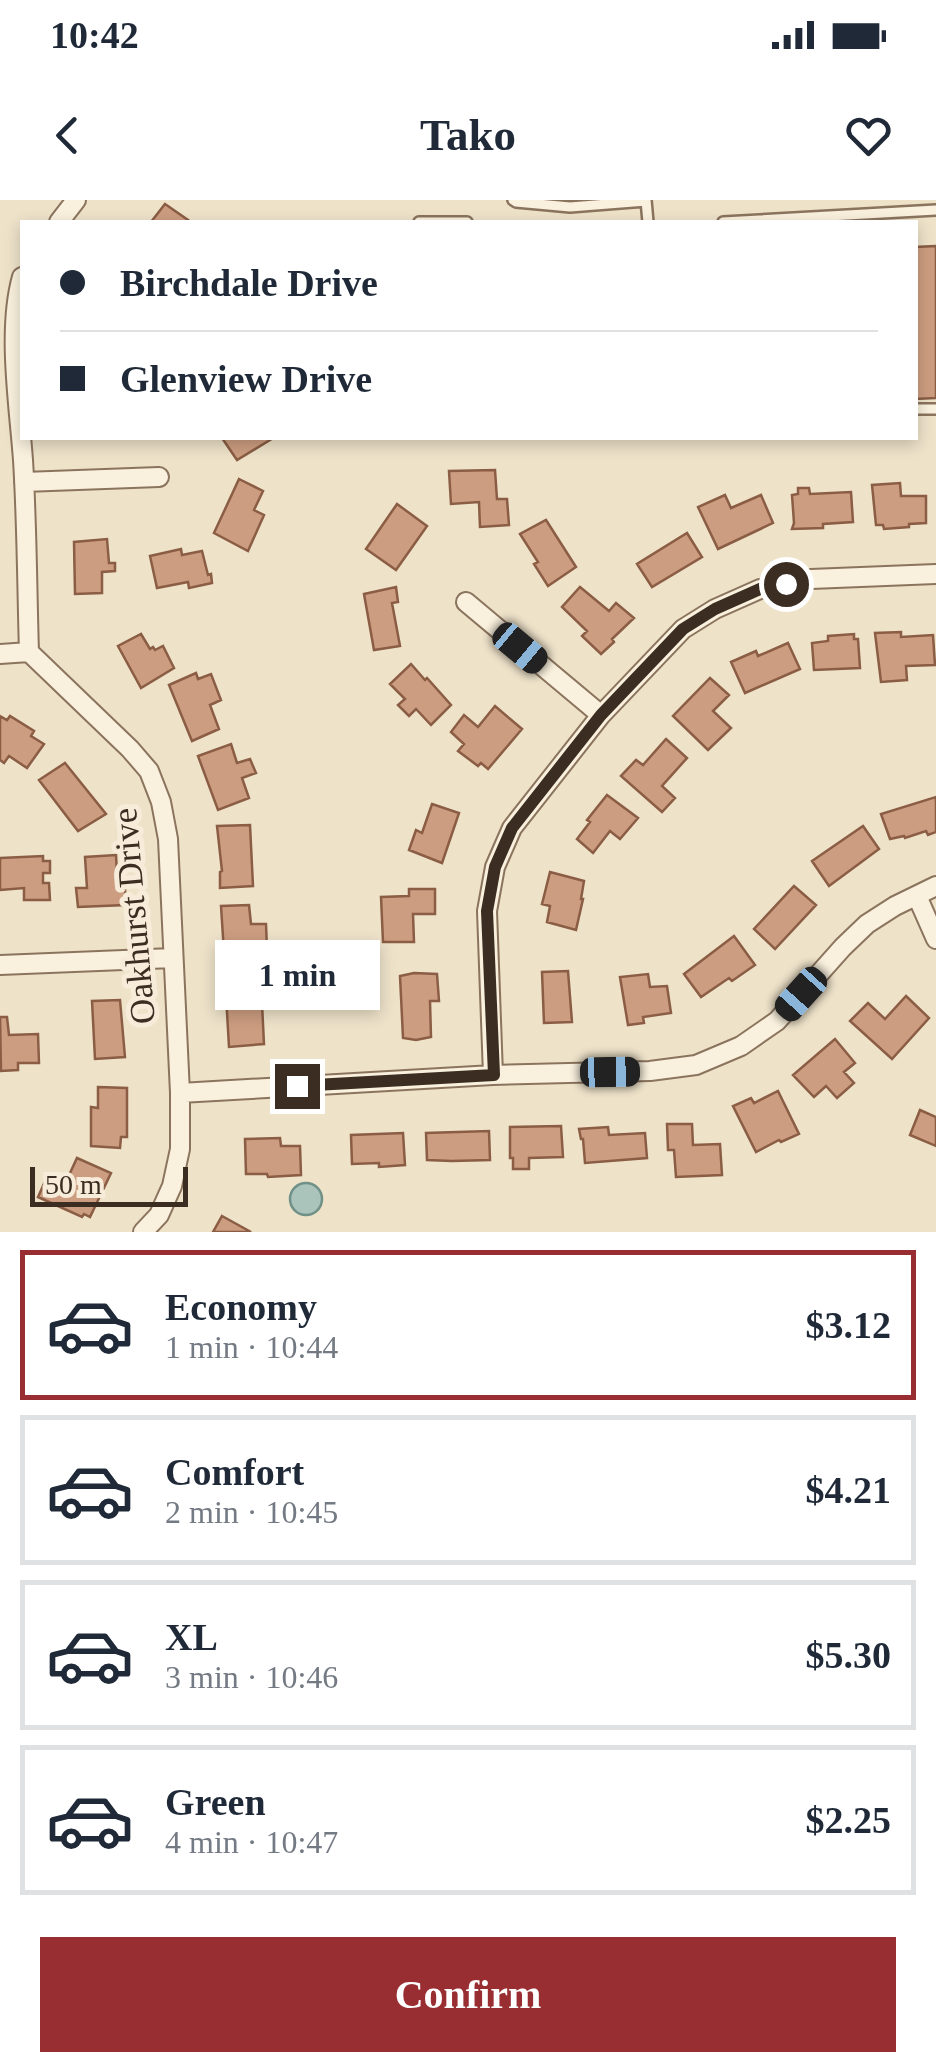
<!DOCTYPE html>
<html lang="en">
<head>
<meta charset="utf-8">
<style>
  body { margin:0; font-family:"Times New Roman",serif; background:#f6f6f7; color:#1f2937; height:100vh; display:flex; flex-direction:column; font-size:38px; white-space:nowrap }
  * { box-sizing:border-box; margin:0 }
  p { font-size:32px; color:#747a83 }
  .icon { flex:none; width:55px; height:55px; fill:none; stroke:currentColor; stroke-width:2; stroke-linecap:round; stroke-linejoin:round }
  .map { position:relative; height:1032px; overflow:hidden }
  .details { display:flex; flex-direction:column; background:#fff; flex:1 }
  .details>* { flex:none }
  .banner { position:absolute; left:20px; top:20px; width:898px; height:220px; border-radius:0px; box-shadow:0 5px 15px #0003; display:grid; align-content:center; height:220px; padding:0 40px; background:#fff }
  .scale { position:absolute; left:30px; bottom:25px; width:158px; box-sizing:border-box; padding-left:10px; border:5px solid #3b2d21; border-top:0; font-size:28px; line-height:35px; white-space:nowrap; color:#3b2d21; -webkit-text-stroke:8px #f6ecd9; paint-order:stroke }
  .end { position:absolute; width:45px; height:45px; margin:-22px; border:12px solid #3b2d21; background:#fff; box-shadow:0 0 0 5px #fff }
  .from { border-radius:50% }
  .bubble { position:absolute; height:70px; border-radius:0px; background:#fff; box-shadow:0 5px 15px #0003; font-size:32px; font-weight:800; line-height:70px; text-align:center }
  .car { position:absolute; width:30px; height:60px; margin:-30px -15px; border-radius:12px; box-shadow:0 0 8px 2px #0007; background:linear-gradient(#222 24%,#8ab4d8 0 40%,#222 0 76%,#8ab4d8 0 86%,#222 0) }
  .banner b { display:flex; align-items:center; gap:35px; height:95px; font-size:38px }
  .banner b+b { border-top:2px solid #e0e1e3 }
  .banner i { width:25px; height:25px; background:#1f2937 }
  ul { padding:18px 0 0; list-style:none }
  li { display:flex; align-items:center; gap:30px; height:150px; margin:0 20px 15px; padding:0 20px; border:5px solid #e0e1e3; border-radius:0px }
  li div { flex:1 }
  li b { display:block; font-size:38px }
  li em { font-style:normal; font-weight:800 }
  li.current { border-color:#992e32 }
  li>.icon { width:90px; height:90px; stroke-width:1.5 }
  .cta { display:flex; gap:20px; margin-top:auto; padding:20px 40px }
  .cta a { flex:1; height:115px; border-radius:0px; background:#992e32; color:#fff; font-size:40px; font-weight:800; line-height:115px; text-align:center }
  .status { display:flex; justify-content:space-between; align-items:center; height:70px; padding:0 50px; background:#fff; direction:ltr }
  .status svg { height:28px; fill:currentColor }
  header { display:flex; justify-content:space-between; align-items:center; height:130px; padding:0 40px; background:#fff; font-size:45px; font-weight:800 }
  .map>svg:first-child { display:block }
  .water { fill:#aac3bb; stroke:#709188; stroke-width:2.5 }
  .building { fill:#cc9d80; stroke:#8a5d44; stroke-width:2.5 }
  .lines { fill:none; stroke-linecap:round; stroke-linejoin:round }
  .lane-casing { stroke:#8b745e; stroke-width:14 }
  .street-casing { stroke:#8b745e; stroke-width:22 }
  .lane { stroke:#f9f0dd; stroke-width:9 }
  .street { stroke:#f9f0dd; stroke-width:18 }
  .route { stroke:#3b2d21; stroke-width:12 }
  .labels { text-anchor:middle; dominant-baseline:central; stroke-width:10; stroke-linejoin:round; paint-order:stroke }
  .street-label { font-size:35px; fill:#3b2d21; stroke:#f6ecd9 }
</style>
</head>
<body>
<div class="status"><b>10:42</b><svg viewBox="0 0 49 12"><path d="M0 12V9h3v3zM5 12V6h3v6zM10 12V3h3v9zM15 12V0h3v12zM26 1h20v11H26zM47 4h2v5h-2z"/></svg></div>
<header><svg class="icon" aria-label="back" viewBox="0 0 24 24"><path d="M15 5l-7 7 7 7"/></svg>Tako<svg class="icon" aria-label="heart" viewBox="0 0 24 24"><path d="M12 20l-8-8c-3-5 5-10 8-4 3-6 11-1 8 4z"/></svg></header>
<div class="map">
<svg width="936" height="1032" viewBox="0 0 936 1032">
  <rect width="100%" height="100%" fill="#eee2c9"/>
  <path class="water" d="M290 999a16 16 0 1 1 32 0a16 16 0 1 1-32 0Z"/>
  <path class="building" d="M 165,4 L 188,20 L 186,22 L 151,22 Z
    M 936,46 L 936,198 L 915,199 L 915,47 Z
    M 222,238 L 268,238 L 270,240 L 237,260 Z
    M 495,270 L 497,299 L 507,299 L 509,325 L 480,327 L 479,302 L 451,304 L 449,271 Z
    M 239,279 L 263,291 L 254,310 L 264,315 L 248,351 L 214,333 Z
    M 900,283 L 901,296 L 926,296 L 926,323 L 909,324 L 909,327 L 884,329 L 883,325 L 876,325 L 872,285 Z
    M 798,288 L 809,288 L 810,294 L 851,292 L 853,322 L 823,324 L 823,328 L 792,329 L 794,323 L 792,295 L 798,294 Z
    M 725,295 L 731,308 L 761,295 L 773,323 L 718,349 L 698,307 Z
    M 397,304 L 427,326 L 396,370 L 366,349 Z
    M 546,320 L 576,367 L 548,386 L 534,364 L 538,362 L 520,334 Z
    M 687,333 L 702,357 L 652,387 L 637,364 Z
    M 107,339 L 109,363 L 115,363 L 115,371 L 102,372 L 102,393 L 75,394 L 74,342 Z
    M 181,349 L 182,355 L 202,351 L 208,375 L 211,374 L 212,383 L 189,388 L 188,382 L 157,388 L 150,356 Z
    M 396,387 L 398,402 L 392,403 L 400,446 L 374,450 L 364,394 Z
    M 580,387 L 609,411 L 616,403 L 634,418 L 612,439 L 614,442 L 601,454 L 582,436 L 587,431 L 562,407 Z
    M 901,432 L 901,437 L 933,435 L 935,465 L 906,466 L 907,480 L 881,482 L 875,433 Z
    M 141,434 L 150,449 L 153,447 L 155,450 L 163,446 L 174,468 L 141,488 L 118,446 Z
    M 854,434 L 854,439 L 858,439 L 860,468 L 814,470 L 812,443 L 828,441 L 828,436 Z
    M 788,443 L 800,469 L 745,493 L 731,462 L 756,451 L 758,456 Z
    M 411,464 L 425,480 L 427,478 L 451,505 L 431,525 L 416,509 L 409,516 L 398,505 L 405,499 L 390,484 Z
    M 196,473 L 198,479 L 211,474 L 221,500 L 210,505 L 219,529 L 192,541 L 169,485 Z
    M 710,478 L 729,495 L 713,511 L 731,528 L 708,550 L 673,516 Z
    M 495,506 L 522,529 L 488,569 L 481,563 L 478,566 L 458,551 L 464,544 L 451,532 L 464,515 L 478,527 Z
    M 0,516 L 7,520 L 10,516 L 34,531 L 31,536 L 44,544 L 27,568 L 9,556 L 4,563 L 0,560 Z
    M 666,539 L 687,558 L 662,586 L 675,598 L 662,612 L 621,576 L 636,560 L 643,565 Z
    M 231,544 L 237,563 L 250,559 L 256,573 L 242,578 L 249,598 L 218,610 L 198,556 Z
    M 65,563 L 106,614 L 78,631 L 39,580 Z
    M 607,595 L 638,618 L 620,639 L 610,631 L 593,653 L 577,639 L 590,622 L 587,620 Z
    M 936,597 L 936,632 L 928,635 L 926,631 L 905,638 L 904,636 L 890,639 L 881,614 Z
    M 432,604 L 459,613 L 442,663 L 409,650 L 416,630 L 422,633 Z
    M 250,625 L 253,686 L 220,688 L 220,672 L 222,671 L 217,626 Z
    M 863,626 L 879,649 L 829,686 L 812,661 Z
    M 116,655 L 117,674 L 124,673 L 126,705 L 78,707 L 76,688 L 87,688 L 85,657 Z
    M 43,656 L 43,661 L 50,661 L 50,673 L 43,673 L 43,683 L 49,683 L 50,700 L 24,700 L 24,688 L 0,690 L 0,658 Z
    M 550,672 L 584,681 L 581,699 L 583,699 L 576,730 L 547,722 L 550,706 L 542,704 Z
    M 794,686 L 816,705 L 775,749 L 754,729 Z
    M 409,689 L 435,689 L 435,714 L 413,714 L 414,742 L 383,742 L 381,697 L 409,696 Z
    M 249,705 L 251,724 L 266,724 L 267,749 L 259,749 L 260,766 L 225,768 L 221,706 Z
    M 734,736 L 755,765 L 732,781 L 729,778 L 701,797 L 684,774 Z
    M 568,771 L 572,822 L 544,823 L 542,772 Z
    M 414,773 L 437,774 L 439,801 L 430,801 L 431,837 L 416,840 L 403,838 L 400,776 Z
    M 648,774 L 650,787 L 667,786 L 671,813 L 643,817 L 644,823 L 628,825 L 620,777 Z
    M 261,783 L 264,844 L 229,847 L 226,795 L 232,794 L 231,785 Z
    M 906,796 L 929,818 L 892,859 L 850,821 L 868,803 L 885,819 Z
    M 120,800 L 125,857 L 95,859 L 92,801 Z
    M 0,817 L 7,817 L 9,835 L 38,834 L 39,863 L 18,863 L 18,870 L 1,871 Z
    M 835,839 L 855,863 L 844,872 L 854,883 L 837,898 L 826,886 L 814,897 L 793,875 Z
    M 98,887 L 127,888 L 127,937 L 121,937 L 120,948 L 91,946 L 91,907 L 98,908 Z
    M 778,891 L 799,934 L 781,942 L 779,940 L 756,952 L 733,906 L 751,898 L 754,903 Z
    M 920,910 L 936,917 L 936,946 L 910,935 Z
    M 667,924 L 692,924 L 693,945 L 720,944 L 722,975 L 676,977 L 674,950 L 668,950 Z
    M 561,926 L 563,957 L 529,958 L 529,969 L 513,969 L 513,958 L 510,958 L 510,927 Z
    M 608,927 L 609,935 L 645,933 L 647,958 L 585,963 L 583,939 L 581,939 L 579,929 Z
    M 489,931 L 490,960 L 452,961 L 427,960 L 426,933 Z
    M 403,933 L 405,965 L 379,967 L 379,963 L 352,964 L 351,935 Z
    M 280,938 L 281,946 L 300,946 L 301,975 L 268,977 L 267,974 L 246,974 L 245,939 Z
    M 77,958 L 111,973 L 90,1017 L 84,1014 L 82,1017 L 38,997 L 46,979 L 64,986 Z
    M 222,1016 L 251,1032 L 213,1032 Z"/>
  <g class="lines">
    <defs>
      <path id="lane" d="M 513,0 L 516,2 L 570,7 L 646,1
        M 646,0 L 648,22
        M 419,22 L 467,22
        M 723,22 L 936,10
        M 915,209 L 936,209"/>
      <path id="street" d="M 59,22 L 76,0
        M 22,77 C 7,130 19,205 23,260 C 27,324 27,388 29,452 L 130,549 L 149,571 L 161,602 L 168,639 L 180,893 L 180,949 L 172,986 L 159,1015 L 143,1032
        M 24,282 L 159,277
        M 466,402 L 601,515
        M 0,454 L 29,452
        M 917,696 L 936,739
        M 0,765 L 173,758
        M 493,875 L 487,711 L 495,667 L 512,628 L 601,515 L 683,429 L 715,409 L 760,389 L 811,379 L 936,374
        M 180,893 L 493,875 L 650,871 L 696,865 L 741,846 L 777,821 L 843,747 L 867,724 L 895,706 L 936,686"/>
    </defs>
    <use href="#lane" class="lane-casing"/>
    <use href="#street" class="street-casing"/>
    <use href="#lane" class="lane"/>
    <use href="#street" class="street"/>
  </g>
  <g class="lines">
    <path class="route" d="M 297,886 L 494,875 L 487,711 L 495,667 L 512,628 L 601,515 L 683,429 L 715,409 L 760,389 L 786,384"/>
  </g>
  <g class="labels">
    <g class="street-label">
      <text transform="translate(134 716) rotate(-95)">Oakhurst Drive</text>
    </g>
  </g>
</svg>
<div class="scale">50 m</div>
<i class="end from" style="left:786px;top:384px"></i>
<i class="end" style="left:297px;top:886px"></i>
<div class="bubble" style="left:215px;top:740px;width:165px">1 min</div>
<i class="car" style="left:520px;top:448px;rotate:130deg"></i>
<i class="car" style="left:801px;top:794px;rotate:222deg"></i>
<i class="car" style="left:610px;top:872px;rotate:89deg"></i>
<div class="banner">
<b><i class="from"></i>Birchdale Drive</b>
<b><i></i>Glenview Drive</b>
</div>
</div>
<section class="details">
<ul>
<li class="current"><svg class="icon" aria-label="car" viewBox="0 0 24 24"><path d="M5 17H2v-5l4-1 3-4h7l3 4 3 1v5h-3M9 17h6M6 11h13"/><circle cx="7" cy="17" r="2"/><circle cx="17" cy="17" r="2"/></svg><div><b>Economy</b><p>1 min · 10:44</p></div><em>$3.12</em></li>
<li><svg class="icon" aria-label="car" viewBox="0 0 24 24"><path d="M5 17H2v-5l4-1 3-4h7l3 4 3 1v5h-3M9 17h6M6 11h13"/><circle cx="7" cy="17" r="2"/><circle cx="17" cy="17" r="2"/></svg><div><b>Comfort</b><p>2 min · 10:45</p></div><em>$4.21</em></li>
<li><svg class="icon" aria-label="car" viewBox="0 0 24 24"><path d="M5 17H2v-5l4-1 3-4h7l3 4 3 1v5h-3M9 17h6M6 11h13"/><circle cx="7" cy="17" r="2"/><circle cx="17" cy="17" r="2"/></svg><div><b>XL</b><p>3 min · 10:46</p></div><em>$5.30</em></li>
<li><svg class="icon" aria-label="car" viewBox="0 0 24 24"><path d="M5 17H2v-5l4-1 3-4h7l3 4 3 1v5h-3M9 17h6M6 11h13"/><circle cx="7" cy="17" r="2"/><circle cx="17" cy="17" r="2"/></svg><div><b>Green</b><p>4 min · 10:47</p></div><em>$2.25</em></li>
</ul>
<div class="cta"><a>Confirm</a></div>
</section>
</body>
</html>
